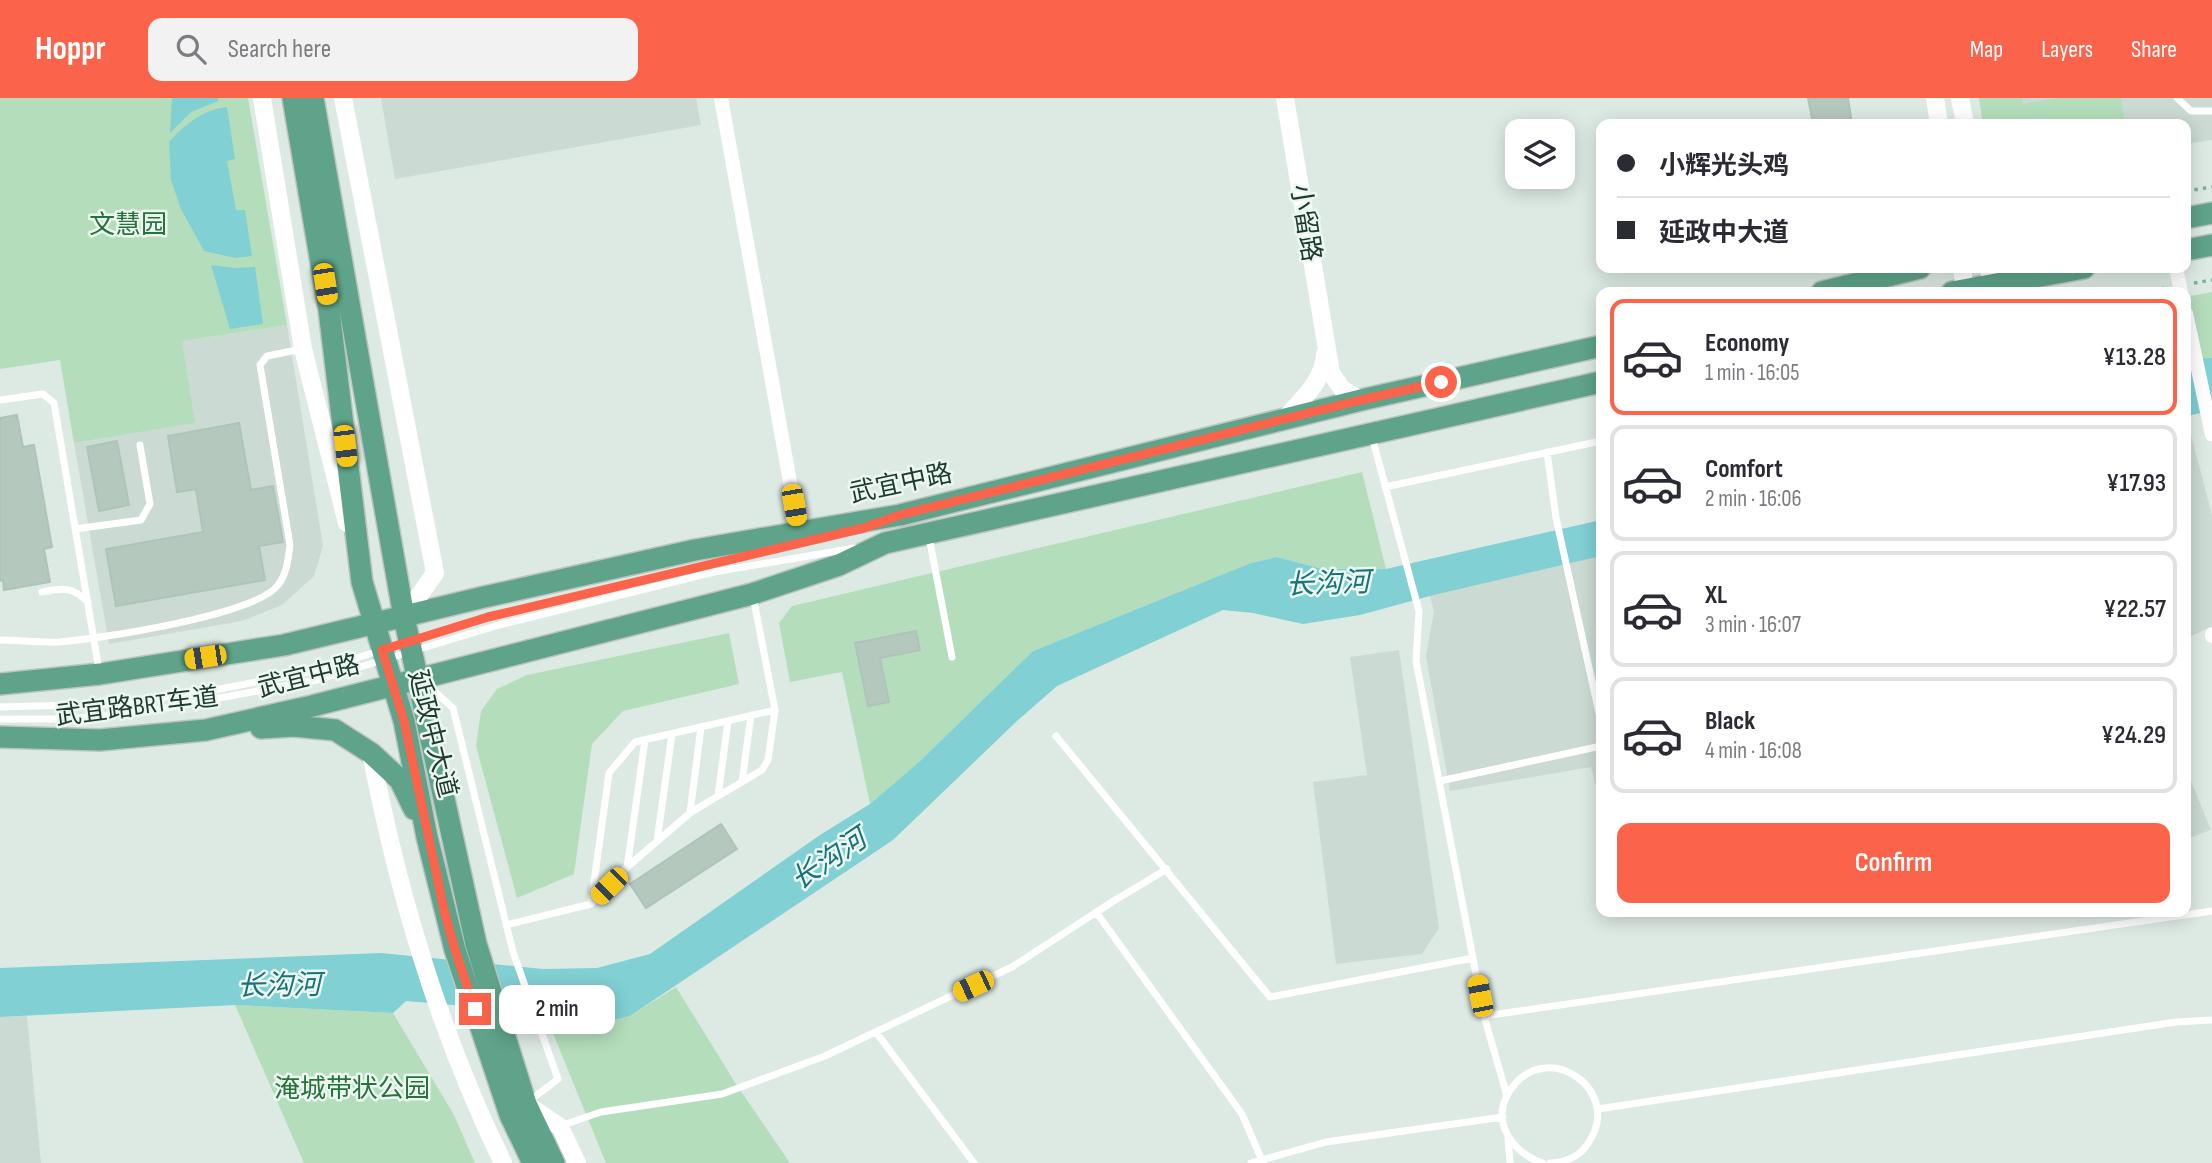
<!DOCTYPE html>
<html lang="en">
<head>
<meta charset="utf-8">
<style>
  body { margin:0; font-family:"Sofia Sans Condensed","Noto Sans SC",sans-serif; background:#f2f2f3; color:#2b2b33; height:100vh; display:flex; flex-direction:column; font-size:26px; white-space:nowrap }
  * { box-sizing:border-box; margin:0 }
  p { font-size:23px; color:#7c7c81 }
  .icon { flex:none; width:38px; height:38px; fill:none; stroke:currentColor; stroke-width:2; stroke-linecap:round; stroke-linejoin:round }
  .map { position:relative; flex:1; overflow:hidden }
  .sheet { position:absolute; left:1596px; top:189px; width:595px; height:630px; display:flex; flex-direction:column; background:#fff; border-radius:14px; box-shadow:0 4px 18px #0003 }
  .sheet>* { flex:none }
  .top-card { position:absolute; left:1596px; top:21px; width:595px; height:154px; border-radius:14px; box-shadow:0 4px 18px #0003; display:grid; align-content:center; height:154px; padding:0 21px; background:#fff }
  .controls { position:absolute; left:1505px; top:21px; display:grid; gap:14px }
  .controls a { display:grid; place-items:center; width:70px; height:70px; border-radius:14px; background:#fff; box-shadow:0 4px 18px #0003; font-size:35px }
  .end { position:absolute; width:32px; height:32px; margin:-16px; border:9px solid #fb634b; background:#fff; box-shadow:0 0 0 4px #fff }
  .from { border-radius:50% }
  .bubble { position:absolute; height:49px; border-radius:14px; background:#fff; box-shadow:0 4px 18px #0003; font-size:23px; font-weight:600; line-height:49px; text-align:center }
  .car { position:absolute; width:21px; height:42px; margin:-21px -10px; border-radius:9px; box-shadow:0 0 5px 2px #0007; background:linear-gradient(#f5c518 24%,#345 0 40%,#f5c518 0 76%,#345 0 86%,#f5c518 0) }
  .top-card b { display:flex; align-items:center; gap:24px; height:66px; font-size:26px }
  .top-card b+b { border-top:2px solid #e1e1e2 }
  .top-card i { width:18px; height:18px; background:#2b2b33 }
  ul { padding:12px 0 0; list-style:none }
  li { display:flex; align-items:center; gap:21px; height:116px; margin:0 14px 10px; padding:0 7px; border:4px solid #e1e1e2; border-radius:14px }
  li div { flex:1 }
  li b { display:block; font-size:26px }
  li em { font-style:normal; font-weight:600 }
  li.on { border-color:#fb634b }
  li>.icon { width:63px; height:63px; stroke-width:1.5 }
  .action { display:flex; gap:14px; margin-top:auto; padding:14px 21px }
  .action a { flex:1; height:80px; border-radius:14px; background:#fb634b; color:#fff; font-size:28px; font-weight:600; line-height:80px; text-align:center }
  header { display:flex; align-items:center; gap:42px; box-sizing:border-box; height:98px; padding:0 35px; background:#fb634b; color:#fff }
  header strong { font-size:33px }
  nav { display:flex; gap:38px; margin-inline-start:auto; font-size:24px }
  .search { width:490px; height:63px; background:#f2f2f3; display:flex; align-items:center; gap:18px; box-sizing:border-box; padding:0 24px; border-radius:14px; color:#7c7c81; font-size:26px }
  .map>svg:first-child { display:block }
  .built { fill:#cbdad2 }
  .green { fill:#b4ddbb }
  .water { fill:#80d0d4 }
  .building { fill:#b5c8be; stroke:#afc4b9; stroke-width:2 }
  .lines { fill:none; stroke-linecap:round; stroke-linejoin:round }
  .primary-casing { stroke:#bcc4c1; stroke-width:24 }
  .path { stroke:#7bb09a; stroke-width:3.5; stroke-dasharray:3.5 5; stroke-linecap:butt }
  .service { stroke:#fff; stroke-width:7 }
  .minor { stroke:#fff; stroke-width:14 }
  .tertiary { stroke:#fff; stroke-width:18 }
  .primary { stroke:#5ea38a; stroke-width:21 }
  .route { stroke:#fb634b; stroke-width:9 }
  .labels { text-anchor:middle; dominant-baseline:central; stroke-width:5; stroke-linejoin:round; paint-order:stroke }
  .street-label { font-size:26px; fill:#1e3a30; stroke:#edf7f1 }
  .park-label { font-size:26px; fill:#26733b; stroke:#edf7f1 }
  .water-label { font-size:28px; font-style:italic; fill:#157379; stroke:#edf7f1 }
</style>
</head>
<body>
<header>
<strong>Hoppr</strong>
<div class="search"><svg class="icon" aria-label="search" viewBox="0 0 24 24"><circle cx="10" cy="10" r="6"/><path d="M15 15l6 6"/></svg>Search here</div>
<nav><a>Map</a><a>Layers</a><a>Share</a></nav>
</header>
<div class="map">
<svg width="2212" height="1065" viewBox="0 0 2212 1065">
  <rect width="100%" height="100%" fill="#ddeae3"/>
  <path class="built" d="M 381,0 L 696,0 L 701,27 L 395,81 Z
    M 1979,0 L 2212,0 L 2212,42 L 2186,46 L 2186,26 L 1983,26 Z
    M 287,227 L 323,448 L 314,478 L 282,507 L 242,523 L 109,546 L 74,345 L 194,325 L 182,243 Z
    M 2186,318 L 2212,417 L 2212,529 L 2186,540 Z
    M 1601,458 L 1601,708 L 1591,669 L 1450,693 L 1426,558 L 1434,513 L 1430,498 Z
    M 1399,552 L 1439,830 L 1422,856 L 1336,866 L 1313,684 L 1367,677 L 1350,559 Z
    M 2186,671 L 2211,732 L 2186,741 Z
    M 27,918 L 41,1065 L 0,1065 L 0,919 Z"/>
  <path class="green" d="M 0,0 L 248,0 L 287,227 L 182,243 L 195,325 L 74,345 L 60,262 L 0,271 Z
    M 1979,0 L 2022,0 L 2023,6 L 2057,0 L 2121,0 L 2125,26 L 1983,26 Z
    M 2212,194 L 2212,260 L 2186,261 L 2186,199 Z
    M 1362,374 L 1386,471 L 1323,471 L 1277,459 L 1251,465 L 1033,553 L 920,663 L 870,706 L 842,574 L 790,584 L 779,525 L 792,508 Z
    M 729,535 L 739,586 L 623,613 L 592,646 L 574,776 L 517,800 L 476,648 L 481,613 L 497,591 L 527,577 Z
    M 676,889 L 736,986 L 790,1065 L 606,1065 L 550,928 L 561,917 L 602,925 L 630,918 Z
    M 235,907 L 393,915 L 454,1017 L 475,1065 L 304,1065 Z"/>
  <path class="water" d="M 172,0 L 218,0 L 218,3 L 191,14 L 170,35 Z
    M 227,9 L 235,61 L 227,63 L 236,112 L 245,112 L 252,158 L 235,160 L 204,153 L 181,111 L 171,82 L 169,44 C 186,26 202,12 227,9 Z
    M 211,167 L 235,170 L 255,169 L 263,226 L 230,231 Z
    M 2212,260 L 2212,313 L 2186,318 L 2186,261 Z
    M 1601,422 L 1601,458 L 1430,498 L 1360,517 L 1303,526 L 1253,515 L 1223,512 L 1057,588 L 1017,623 L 893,742 L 630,918 L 602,925 L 532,914 L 406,903 L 393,915 L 235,907 L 0,919 L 0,870 L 381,855 L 543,871 L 597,870 L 650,856 L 820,737 L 870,706 L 920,663 L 1033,553 L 1251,465 L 1277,459 L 1323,471 L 1386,471 Z"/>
  <path class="building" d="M 1808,0 L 1848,0 L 1852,26 L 1813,26 Z
    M 17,317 L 23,349 L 34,347 L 52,449 L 44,451 L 50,484 L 4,492 L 3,482 L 0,483 L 0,320 Z
    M 239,325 L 251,392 L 273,388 L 283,444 L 259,448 L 265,482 L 116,508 L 106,451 L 203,434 L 196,391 L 177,394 L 168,338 Z
    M 117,343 L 129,407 L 99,413 L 87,349 Z
    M 916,533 L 920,552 L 880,560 L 889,604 L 868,608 L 855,545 Z
    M 721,726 L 737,751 L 646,810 L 630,786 Z"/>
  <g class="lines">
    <defs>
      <path id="primary" d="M 293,0 L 329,212 L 362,484 L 404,623 L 427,739 L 455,852 L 510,1017 L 533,1065
        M 313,0 L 404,519 L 476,846 L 526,1006 L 554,1065
        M 2186,120 L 2212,115
        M 2186,152 L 2212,147
        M 1822,194 L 1920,170
        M 1952,194 L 2084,170
        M 0,586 L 100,576 L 284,547 L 484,499 L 695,452 L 900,417 L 1361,302 L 1601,248
        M 261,630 L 294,628 L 335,632 L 371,655 L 400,682 L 414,711
        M 0,639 L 100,642 L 206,632 L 312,608 L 752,496 L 839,467 L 885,445 L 1601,284"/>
    </defs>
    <use href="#primary" class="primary-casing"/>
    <path class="path" d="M 2186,93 L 2212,89
      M 2194,185 L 2212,182
      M 2144,194 L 2166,190"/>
    <path class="service" d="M 2177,0 L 2191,13 L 2212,13
      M 0,302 L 43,296 L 54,305 L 99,572
      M 1372,339 L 1419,513 L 1416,563 L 1484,918 L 1507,998
      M 1547,354 L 1556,420 L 1601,624
      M 1385,389 L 1601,343
      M 75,431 L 141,422 L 150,406 L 140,347
      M 929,439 L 952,559
      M 42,494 C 64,490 71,488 88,504
      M 0,542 C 19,542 39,545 59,544 C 99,541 256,517 278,487 C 287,476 288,461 290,447 L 260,267 L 267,258 L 302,251
      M 425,585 L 453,610 L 513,854 L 558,981 L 528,1004
      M 0,609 L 109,606 L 204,594 L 318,572 L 488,519 L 811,442
      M 0,621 L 67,621 L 144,614 L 317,582 L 499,527 L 714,474 L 855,450
      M 1056,638 L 1270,899 L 1473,860
      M 1440,683 L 1601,648
      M 742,684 L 762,672 L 768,662 L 775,612 L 753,498
      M 718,698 L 742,684 L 751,617
      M 690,715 L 718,698 L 728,623
      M 657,743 L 672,636
      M 627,770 L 645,642
      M 591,806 L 609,675 L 635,644 L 775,612
      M 1096,814 L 1242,1016 L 1263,1065
      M 506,827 L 591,806 L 626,770 L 690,715 L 701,629
      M 1484,918 L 2212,813
      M 876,934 L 974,1065
      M 1598,1011 L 2176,924 L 2212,922
      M 560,1028 L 601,1014 L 722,996 L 825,958 L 1012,869 L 1112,804 L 1167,771
      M 1508,1041 L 1510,1065
      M 1251,1065 L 1326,1044 L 1503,1019
      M 1543,1065 C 1514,1056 1490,1025 1509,994 C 1544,937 1627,992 1587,1047 C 1579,1059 1564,1065 1550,1065"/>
    <path class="minor" d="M 721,0 L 799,434
      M 2176,170 L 2181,194
      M 2186,215 L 2212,337
      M 2212,536 L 2212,538"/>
    <path class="tertiary" d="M 262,0 L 303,251 L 347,425
      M 343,0 L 435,475 L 404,519
      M 1285,0 L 1331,275 L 1342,291 L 1361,302
      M 1935,0 L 1939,26
      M 1960,0 L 1965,26
      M 1962,170 L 1965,192
      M 1989,170 L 1991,187
      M 1285,320 C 1302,302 1324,282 1325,256
      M 371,655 C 398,796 440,936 503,1065
      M 526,1006 L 560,1029 L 577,1065"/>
    <use href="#primary" class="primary"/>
  </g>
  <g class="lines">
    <path class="route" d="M 475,911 L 455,852 L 444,812 L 404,623 L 382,552 L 488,519 L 864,430 L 900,417 L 1361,302 L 1441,284"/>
  </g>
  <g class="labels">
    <g class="street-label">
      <text transform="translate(1305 125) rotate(81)">小留路</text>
      <text transform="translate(901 386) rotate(-12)">武宜中路</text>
      <text transform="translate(309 579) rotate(-14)">武宜中路</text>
      <text transform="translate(137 609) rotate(-7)">武宜路BRT车道</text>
      <text transform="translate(432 636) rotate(76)">延政中大道</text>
    </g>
    <g class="park-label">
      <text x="128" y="127">文慧园</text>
      <text x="352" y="991">淹城带状公园</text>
    </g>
    <g class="water-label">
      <text transform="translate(1328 486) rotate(-2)">长沟河</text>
      <text transform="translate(829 762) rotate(-34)">长沟河</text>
      <text transform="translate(279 888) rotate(-1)">长沟河</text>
    </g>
  </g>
</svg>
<div class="controls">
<a><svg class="icon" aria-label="layers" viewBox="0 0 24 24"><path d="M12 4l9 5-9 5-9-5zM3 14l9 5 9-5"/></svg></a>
</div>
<i class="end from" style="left:1441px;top:284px"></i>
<i class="end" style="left:475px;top:911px"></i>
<div class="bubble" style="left:499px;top:887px;width:116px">2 min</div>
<i class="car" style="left:325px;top:186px;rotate:171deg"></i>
<i class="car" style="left:345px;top:348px;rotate:173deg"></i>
<i class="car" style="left:794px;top:407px;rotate:170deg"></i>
<i class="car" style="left:205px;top:559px;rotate:261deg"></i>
<i class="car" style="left:609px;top:788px;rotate:225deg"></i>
<i class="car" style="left:973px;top:888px;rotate:245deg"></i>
<i class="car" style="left:1480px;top:898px;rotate:349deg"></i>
<div class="top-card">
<b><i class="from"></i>小辉光头鸡</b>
<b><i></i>延政中大道</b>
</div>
<section class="sheet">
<ul>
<li class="on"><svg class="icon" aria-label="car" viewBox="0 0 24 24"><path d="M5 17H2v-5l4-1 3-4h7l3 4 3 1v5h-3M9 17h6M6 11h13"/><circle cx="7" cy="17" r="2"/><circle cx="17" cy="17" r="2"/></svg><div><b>Economy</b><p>1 min · 16:05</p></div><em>¥13.28</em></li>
<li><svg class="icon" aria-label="car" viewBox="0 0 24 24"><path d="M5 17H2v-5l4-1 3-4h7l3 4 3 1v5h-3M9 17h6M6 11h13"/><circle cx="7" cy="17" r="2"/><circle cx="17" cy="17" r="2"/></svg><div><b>Comfort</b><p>2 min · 16:06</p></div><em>¥17.93</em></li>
<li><svg class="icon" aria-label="car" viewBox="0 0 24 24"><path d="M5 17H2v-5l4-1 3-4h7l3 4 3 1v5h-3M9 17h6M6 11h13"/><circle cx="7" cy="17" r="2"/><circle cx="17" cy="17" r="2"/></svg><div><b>XL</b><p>3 min · 16:07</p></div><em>¥22.57</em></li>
<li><svg class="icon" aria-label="car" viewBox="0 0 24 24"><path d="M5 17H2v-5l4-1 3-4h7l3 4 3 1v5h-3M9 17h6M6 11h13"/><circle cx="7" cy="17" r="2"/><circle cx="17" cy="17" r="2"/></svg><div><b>Black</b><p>4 min · 16:08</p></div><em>¥24.29</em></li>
</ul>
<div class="action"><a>Confirm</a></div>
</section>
</div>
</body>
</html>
